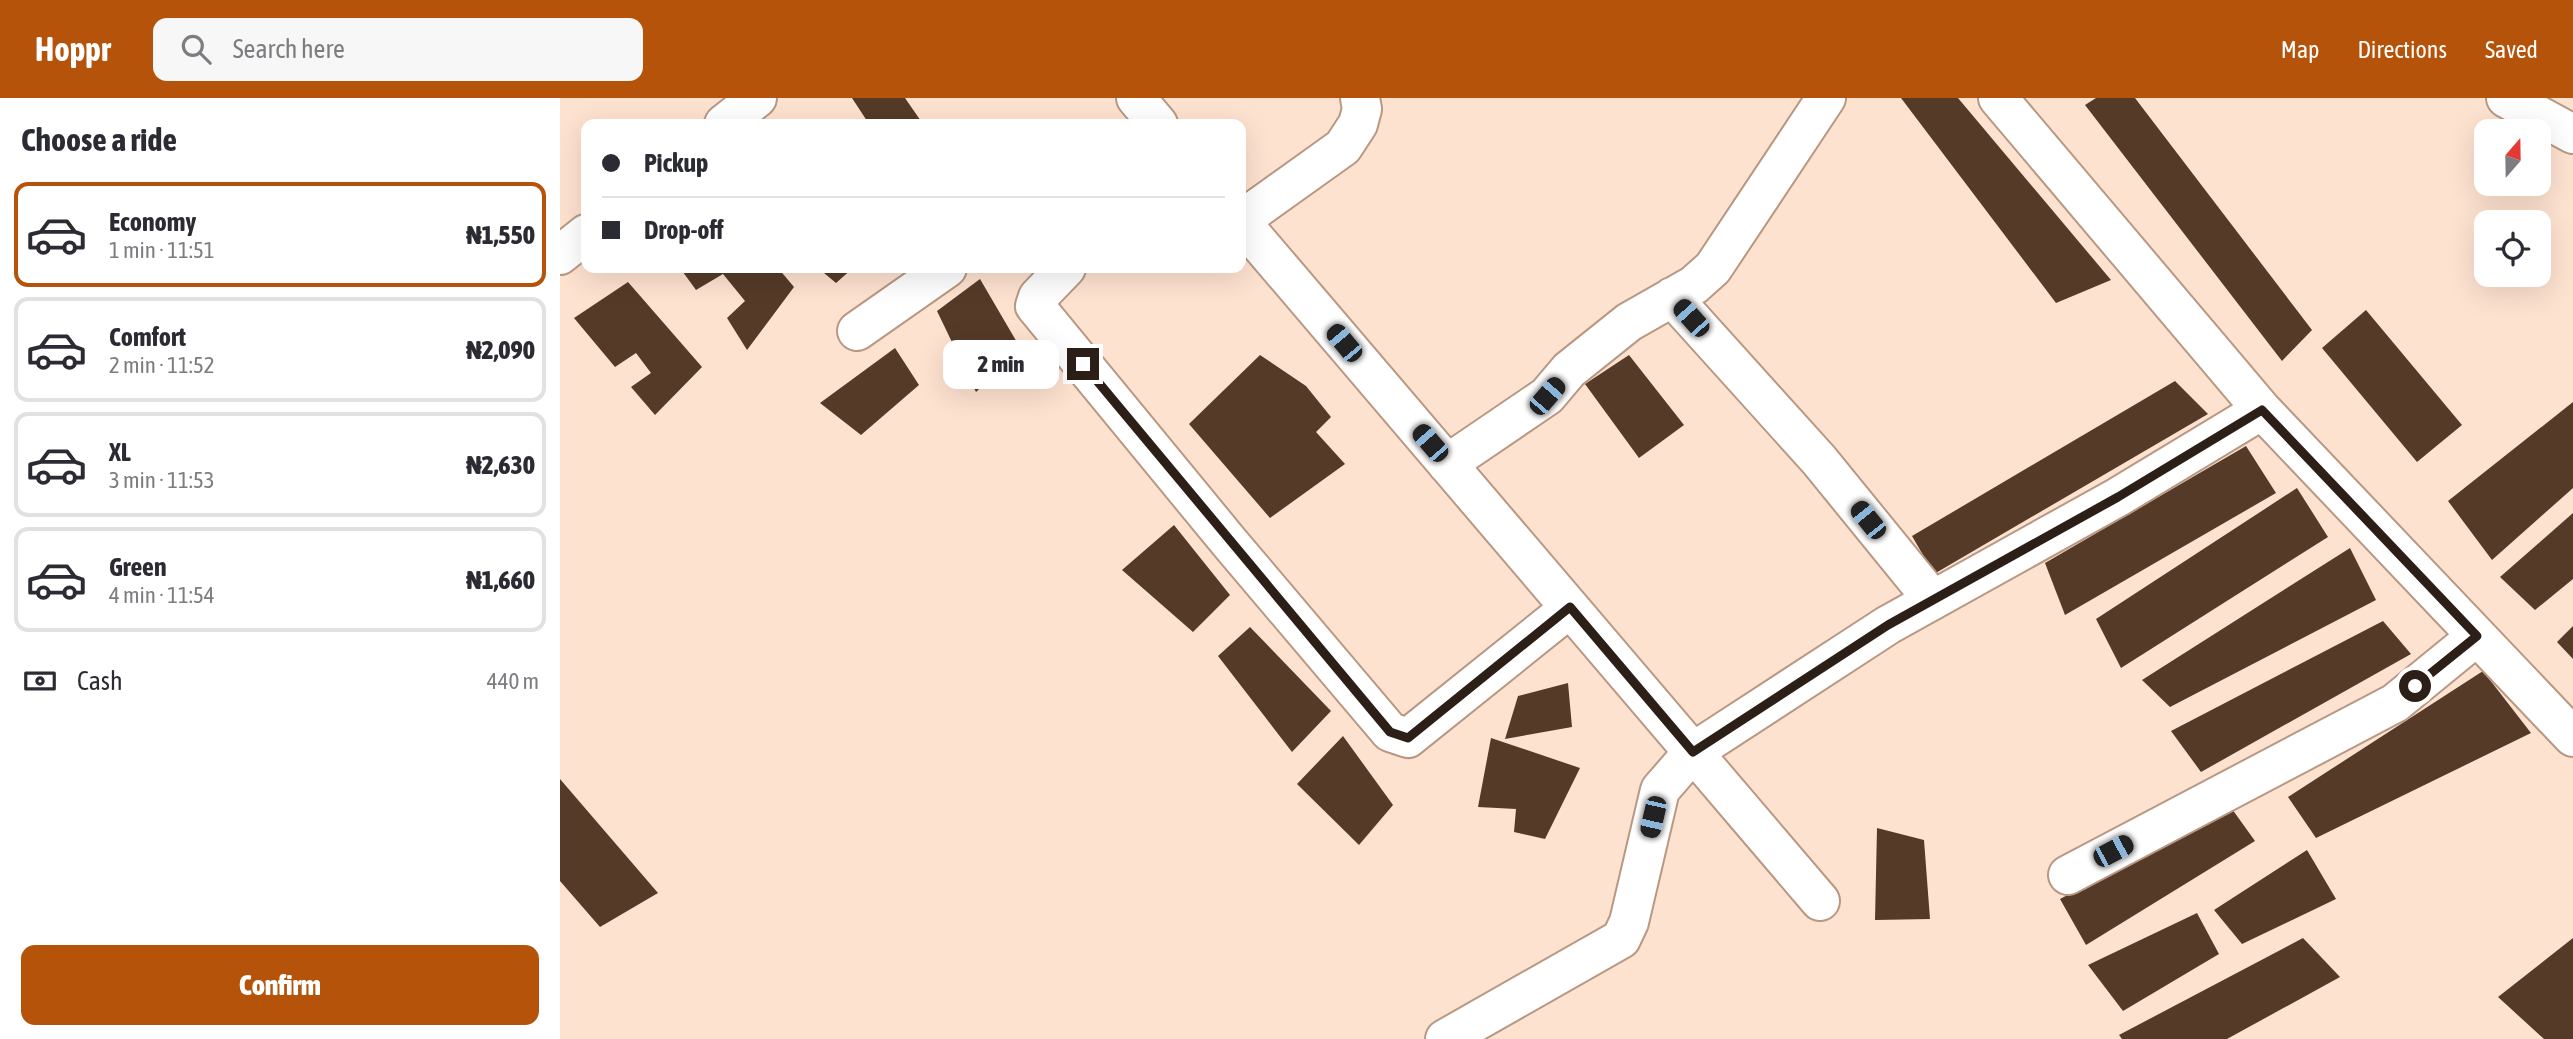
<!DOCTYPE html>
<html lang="en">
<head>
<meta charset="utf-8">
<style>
  body { margin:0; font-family:"Asap Condensed",sans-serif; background:#f7f7f7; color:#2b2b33; height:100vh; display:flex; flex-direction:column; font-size:26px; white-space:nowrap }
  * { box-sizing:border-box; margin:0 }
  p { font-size:23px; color:#7c7c81 }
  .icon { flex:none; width:38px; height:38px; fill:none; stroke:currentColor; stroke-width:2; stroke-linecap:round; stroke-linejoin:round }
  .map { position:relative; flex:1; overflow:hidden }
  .details { display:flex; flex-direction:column; background:#fff; width:560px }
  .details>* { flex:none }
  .guide { position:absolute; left:21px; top:21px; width:665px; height:154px; border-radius:14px; box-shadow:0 7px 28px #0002; display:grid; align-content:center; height:154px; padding:0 21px; background:#fff }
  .needle { width:46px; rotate:20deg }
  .buttons { position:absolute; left:1914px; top:21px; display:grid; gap:14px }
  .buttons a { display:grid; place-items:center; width:77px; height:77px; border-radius:14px; background:#fff; box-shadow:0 7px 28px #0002; font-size:35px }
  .end { position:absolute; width:32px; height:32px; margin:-16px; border:9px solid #2b1f17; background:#fff; box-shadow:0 0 0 4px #fff }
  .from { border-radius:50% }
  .bubble { position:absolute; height:49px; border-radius:14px; background:#fff; box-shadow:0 7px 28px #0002; font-size:23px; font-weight:800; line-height:49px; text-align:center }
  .car { position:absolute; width:21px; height:42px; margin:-21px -10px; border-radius:9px; box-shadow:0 0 5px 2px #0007; background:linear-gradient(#222 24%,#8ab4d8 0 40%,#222 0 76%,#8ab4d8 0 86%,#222 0) }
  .guide b { display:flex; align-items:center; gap:24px; height:66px; font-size:26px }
  .guide b+b { border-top:2px solid #e1e1e2 }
  .guide i { width:18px; height:18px; background:#2b2b33 }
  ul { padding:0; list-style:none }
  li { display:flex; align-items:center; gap:21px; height:105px; margin:0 14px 10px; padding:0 7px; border:4px solid #e1e1e2; border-radius:14px }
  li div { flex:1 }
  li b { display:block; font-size:26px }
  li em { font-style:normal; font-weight:800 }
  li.current { border-color:#b45309 }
  li>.icon { width:63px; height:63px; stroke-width:1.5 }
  h2 { padding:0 21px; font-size:32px; line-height:84px }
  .pay { display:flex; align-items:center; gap:18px; height:77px; padding:0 21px; font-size:26px }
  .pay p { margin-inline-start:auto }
  .primary-button { display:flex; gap:14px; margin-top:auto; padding:14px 21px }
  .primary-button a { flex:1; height:80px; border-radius:14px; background:#b45309; color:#fff; font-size:28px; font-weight:800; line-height:80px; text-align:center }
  header { display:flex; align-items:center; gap:42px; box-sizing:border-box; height:98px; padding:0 35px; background:#b45309; color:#fff }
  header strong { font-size:33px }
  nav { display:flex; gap:38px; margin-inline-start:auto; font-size:24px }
  .search { width:490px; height:63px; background:#f7f7f7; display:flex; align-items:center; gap:18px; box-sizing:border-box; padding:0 24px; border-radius:14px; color:#7c7c81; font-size:26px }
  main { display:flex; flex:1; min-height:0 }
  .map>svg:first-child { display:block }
  .building { fill:#553a28 }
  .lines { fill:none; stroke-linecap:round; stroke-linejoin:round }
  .minor-casing { stroke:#b89883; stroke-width:42 }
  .minor { stroke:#fff; stroke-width:38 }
  .route { stroke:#2b1f17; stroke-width:9 }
</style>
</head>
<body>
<header>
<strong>Hoppr</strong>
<div class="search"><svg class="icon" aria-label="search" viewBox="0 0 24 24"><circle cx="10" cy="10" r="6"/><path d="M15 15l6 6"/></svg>Search here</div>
<nav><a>Map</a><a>Directions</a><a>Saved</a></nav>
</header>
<main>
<section class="details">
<h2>Choose a ride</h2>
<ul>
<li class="current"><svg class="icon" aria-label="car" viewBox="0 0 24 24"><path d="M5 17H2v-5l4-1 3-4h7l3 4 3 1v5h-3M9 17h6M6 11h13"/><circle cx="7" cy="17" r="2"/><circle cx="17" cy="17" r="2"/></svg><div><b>Economy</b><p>1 min · 11:51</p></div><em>₦1,550</em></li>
<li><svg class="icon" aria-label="car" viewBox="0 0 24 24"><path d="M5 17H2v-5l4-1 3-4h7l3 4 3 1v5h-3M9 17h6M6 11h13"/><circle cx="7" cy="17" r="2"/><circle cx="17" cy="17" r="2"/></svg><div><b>Comfort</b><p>2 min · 11:52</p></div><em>₦2,090</em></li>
<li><svg class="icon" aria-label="car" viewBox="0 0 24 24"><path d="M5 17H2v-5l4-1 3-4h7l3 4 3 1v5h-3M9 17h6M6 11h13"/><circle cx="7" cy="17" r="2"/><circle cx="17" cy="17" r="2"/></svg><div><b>XL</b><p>3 min · 11:53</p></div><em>₦2,630</em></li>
<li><svg class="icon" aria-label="car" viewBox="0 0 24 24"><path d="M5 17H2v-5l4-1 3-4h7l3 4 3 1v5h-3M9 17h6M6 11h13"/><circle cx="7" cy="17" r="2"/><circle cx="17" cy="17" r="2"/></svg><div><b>Green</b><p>4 min · 11:54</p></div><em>₦1,660</em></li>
</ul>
<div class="pay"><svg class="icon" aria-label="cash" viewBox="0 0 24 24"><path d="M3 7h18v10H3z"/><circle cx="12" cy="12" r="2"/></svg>Cash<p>440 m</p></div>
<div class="primary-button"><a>Confirm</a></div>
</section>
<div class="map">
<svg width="2013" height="941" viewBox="0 0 2013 941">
  <rect width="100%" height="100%" fill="#fee2d0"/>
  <path class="building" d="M 292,0 L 345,0 L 363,26 L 309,26 Z
    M 1341,0 L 1398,0 L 1551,182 L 1496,205 Z
    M 1536,0 L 1575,0 L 1752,232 L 1722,263 L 1525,7 Z
    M 120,170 L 218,170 L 234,189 L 187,252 L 167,220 L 185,203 L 163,176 L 136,192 Z
    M 258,170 L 293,170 L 276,185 Z
    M 420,181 L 461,251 L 416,294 L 377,213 Z
    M 68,184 L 142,269 L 95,317 L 71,289 L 91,275 L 76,255 L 55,269 L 14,220 Z
    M 1806,212 L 1902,327 L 1857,364 L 1762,250 Z
    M 335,250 L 359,287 L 301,337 L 260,305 Z
    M 700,257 L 746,288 L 771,319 L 756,334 L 785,366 L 710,420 L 629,326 Z
    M 1069,257 L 1124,327 L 1079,360 L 1025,286 Z
    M 1615,283 L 1648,316 L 1374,476 L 1352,438 Z
    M 2013,304 L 2013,390 L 1932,462 L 1888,403 Z
    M 1686,348 L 1716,395 L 1505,517 L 1485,465 Z
    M 1737,390 L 1768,439 L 1561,570 L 1536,521 Z
    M 2013,415 L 2013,481 L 1975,512 L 1940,479 Z
    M 614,427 L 670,497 L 633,534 L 562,472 Z
    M 1790,450 L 1816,502 L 1610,609 L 1582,582 Z
    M 1823,523 L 1851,556 L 1641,674 L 1611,633 Z
    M 2013,528 L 2013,561 L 1997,544 Z
    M 690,529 L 771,613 L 732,654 L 658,558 Z
    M 1923,573 L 1971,635 L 1756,740 L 1728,699 Z
    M 1008,585 L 1012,629 L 945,641 L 958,598 Z
    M 783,638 L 833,707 L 799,747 L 737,686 Z
    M 931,640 L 1020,670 L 985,741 L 954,734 L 956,711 L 918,709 Z
    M 0,681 L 98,795 L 40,829 L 0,783 Z
    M 1672,711 L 1695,743 L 1526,847 L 1500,801 Z
    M 1317,730 L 1364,742 L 1370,821 L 1315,822 Z
    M 1747,752 L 1776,801 L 1682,846 L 1654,812 Z
    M 1637,815 L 1659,856 L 1563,913 L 1528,867 Z
    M 1743,840 L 1780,879 L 1667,941 L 1562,941 L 1559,937 Z
    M 2013,840 L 2013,941 L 1984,941 L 1938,899 Z"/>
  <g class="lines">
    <defs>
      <path id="minor" d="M 576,0 L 598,26
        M 1438,0 L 1702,312 L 2013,639
        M 1946,0 L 2013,36
        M 164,26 L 197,0
        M 681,122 L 783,49 L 798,26 L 802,11 L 800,0
        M 681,124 L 1260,803
        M 0,157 L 26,136
        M 506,170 L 478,199 L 475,208 L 669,444 L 830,634 L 848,640 L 1010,510
        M 1112,199 L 1259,362 L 1373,502
        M 297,233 L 387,170
        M 887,366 L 987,298 L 1009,272 L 1069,224 L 1134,187 L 1153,170 L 1266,0
        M 1508,777 L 1835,605 L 1917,538
        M 885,941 L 1061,841 L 1069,824 L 1100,692 L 1133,654 L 1328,527 L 1558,399 L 1702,312"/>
    </defs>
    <use href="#minor" class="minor-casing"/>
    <use href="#minor" class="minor"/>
  </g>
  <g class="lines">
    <path class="route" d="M 523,266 L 830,634 L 848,640 L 1010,509 L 1133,654 L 1328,527 L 1558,399 L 1702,312 L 1917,538 L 1855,588"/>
  </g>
</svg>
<div class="buttons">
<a><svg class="needle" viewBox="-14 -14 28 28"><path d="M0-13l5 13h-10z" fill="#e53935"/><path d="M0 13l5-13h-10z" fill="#7c7c81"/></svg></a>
<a><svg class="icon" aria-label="locate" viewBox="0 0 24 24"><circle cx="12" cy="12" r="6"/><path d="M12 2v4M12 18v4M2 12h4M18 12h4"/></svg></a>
</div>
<i class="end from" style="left:1855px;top:588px"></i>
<i class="end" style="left:523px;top:266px"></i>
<div class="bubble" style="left:383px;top:242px;width:116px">2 min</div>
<i class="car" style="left:1131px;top:220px;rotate:318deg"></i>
<i class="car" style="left:784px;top:245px;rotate:320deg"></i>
<i class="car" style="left:987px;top:298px;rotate:41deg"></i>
<i class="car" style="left:870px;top:345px;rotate:319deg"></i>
<i class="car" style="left:1308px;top:422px;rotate:321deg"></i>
<i class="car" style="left:1093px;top:719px;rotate:193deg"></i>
<i class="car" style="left:1553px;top:753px;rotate:62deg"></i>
<div class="guide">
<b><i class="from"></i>Pickup</b>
<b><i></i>Drop-off</b>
</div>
</div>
</main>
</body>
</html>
